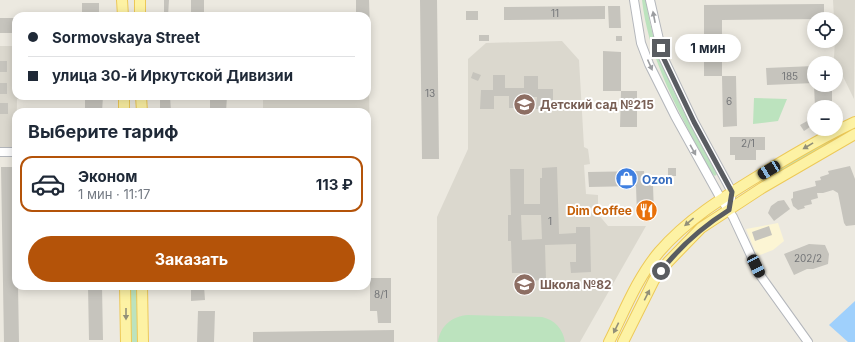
<!DOCTYPE html>
<html lang="ru">
<head>
<meta charset="utf-8">
<style>
  body { margin:0; font-family:Inter,sans-serif; background:#f2f2f3; color:#1f2937; height:100vh; display:flex; flex-direction:column; font-size:15px; white-space:nowrap }
  * { box-sizing:border-box; margin:0 }
  p { font-size:13px; color:#747a83 }
  .icon { flex:none; width:22px; height:22px; fill:none; stroke:currentColor; stroke-width:2; stroke-linecap:round; stroke-linejoin:round }
  .map { position:relative; flex:1; overflow:hidden }
  .drawer { position:absolute; left:12px; top:108px; width:359px; height:182px; display:flex; flex-direction:column; background:#fff; border-radius:12px; box-shadow:0 2px 10px #0003 }
  .drawer>* { flex:none }
  .top-card { position:absolute; left:12px; top:12px; width:359px; height:88px; border-radius:12px; box-shadow:0 2px 10px #0003; display:grid; align-content:center; height:88px; padding:0 16px; background:#fff }
  .controls { position:absolute; left:807px; top:12px; display:grid; gap:8px }
  .controls a { display:grid; place-items:center; width:36px; height:36px; border-radius:50%; background:#fff; box-shadow:0 2px 10px #0003; font-size:20px }
  .end { position:absolute; width:18px; height:18px; margin:-9px; border:5px solid #595c61; background:#fff; box-shadow:0 0 0 2px #fff }
  .from { border-radius:50% }
  .bubble { position:absolute; height:28px; border-radius:14px; background:#fff; box-shadow:0 2px 10px #0003; font-size:13px; font-weight:700; line-height:28px; text-align:center }
  .car { position:absolute; width:12px; height:24px; margin:-12px -6px; border-radius:5px; box-shadow:0 0 3px 1px #0007; background:linear-gradient(#222 24%,#8ab4d8 0 40%,#222 0 76%,#8ab4d8 0 86%,#222 0) }
  .top-card b { display:flex; align-items:center; gap:14px; height:38px; font-size:15px }
  .top-card b+b { border-top:1px solid #e0e1e3 }
  .top-card i { width:10px; height:10px; background:#1f2937 }
  ul { padding:0; list-style:none }
  li { display:flex; align-items:center; gap:12px; height:56px; margin:0 8px 6px; padding:0 8px; border:2px solid #e0e1e3; border-radius:12px }
  li div { flex:1 }
  li b { display:block; font-size:15px }
  li em { font-style:normal; font-weight:700 }
  li.active { border-color:#b45309 }
  li>.icon { width:36px; height:36px; stroke-width:1.5 }
  h2 { padding:0 16px; font-size:18px; line-height:48px }
  .button { display:flex; gap:8px; margin-top:auto; padding:8px 16px }
  .button a { flex:1; height:46px; border-radius:24px; background:#b45309; color:#fff; font-size:16px; font-weight:700; line-height:46px; text-align:center }
  .map>svg:first-child { display:block }
  .commercial { fill:#fcf5d4 }
  .education { fill:#dbd8ce }
  .green { fill:#bce3be }
  .water { fill:#9fd0fc }
  .building { fill:#c6c4bd; fill-rule:evenodd }
  .lines { fill:none; stroke-linecap:round; stroke-linejoin:round }
  .minor-casing { stroke:#b3b6bb; stroke-width:10 }
  .major-casing { stroke:#edc958; stroke-width:12 }
  .minor { stroke:#fff; stroke-width:8 }
  .major { stroke:#fdf2a4; stroke-width:10 }
  .oneway { fill:#9b9da0 }
  .oneway2 { fill:#929078 }
  .route { stroke:#595c61; stroke-width:5 }
  .labels { text-anchor:middle; dominant-baseline:central; stroke-width:4; stroke-linejoin:round; paint-order:stroke }
  .number-label { font-size:10px; fill:#747678 }
  .education-label { font-size:12px; font-weight:bold; fill:#785e54; stroke:#fff; text-anchor:start }
  .shop-label { font-size:12px; font-weight:bold; fill:#366cbe; stroke:#fff; text-anchor:start }
  .food-label { font-size:12px; font-weight:bold; fill:#c56008; stroke:#fff; text-anchor:end }
</style>
</head>
<body>
<div class="map">
<svg width="855" height="342" viewBox="0 0 855 342">
  <rect width="100%" height="100%" fill="#ece9e0"/>
  <path class="commercial" d="M 778,223 L 784,241 L 773,250 L 757,256 L 746,229 Z"/>
  <path class="education" d="M 833,0 L 855,0 L 854,99 L 834,58 L 836,19 L 834,19 Z
    M 562,41 L 579,60 L 584,147 L 588,149 L 590,164 L 584,165 L 586,194 L 598,195 L 598,214 L 608,226 L 646,226 L 580,342 L 437,342 L 437,217 L 468,149 L 468,59 L 486,43 Z
    M 0,46 L 16,46 L 16,96 L 39,96 L 39,99 L 17,99 L 16,148 L 0,148 Z
    M 367,85 L 369,85 L 371,221 L 367,221 L 367,112 L 263,112 L 263,96 L 367,96 Z"/>
  <path class="green" d="M 642,0 L 646,0 C 654,63 687,118 717,174 L 715,176 C 708,171 703,156 698,148 C 673,101 648,53 642,0 Z
    M 754,98 L 787,99 L 778,121 L 753,124 Z
    M 855,127 L 855,131 L 762,183 L 761,181 L 829,140 Z
    M 130,286 L 137,286 L 137,342 L 131,342 Z
    M 468,315 L 542,317 C 555,320 563,329 565,342 L 438,342 C 440,326 452,316 468,315 Z"/>
  <path class="water" d="M 855,301 L 855,342 L 848,342 L 829,325 Z"/>
  <path class="building" d="M 164,0 L 169,0 L 168,16 L 164,15 Z
    M 191,0 L 204,0 L 204,16 L 191,16 Z
    M 356,0 L 369,0 L 371,59 L 368,59 L 369,79 L 367,79 L 367,16 L 353,16 L 353,13 L 356,13 Z
    M 420,0 L 437,0 L 439,159 L 422,159 Z
    M 82,3 L 99,3 L 99,16 L 82,16 Z
    M 824,4 L 824,19 L 722,20 L 722,76 L 704,76 L 704,5 Z
    M 605,6 L 605,19 L 504,20 L 504,7 Z
    M 608,6 L 620,6 L 621,28 L 609,28 Z
    M 466,11 L 478,11 L 478,20 L 466,20 Z
    M 0,18 L 16,18 L 16,33 L 0,33 Z
    M 479,35 L 489,35 L 489,41 L 479,41 Z
    M 616,36 L 622,36 L 622,41 L 616,41 Z
    M 603,51 L 621,52 L 621,91 L 603,91 Z
    M 0,61 L 7,61 L 7,72 L 0,72 Z
    M 814,66 L 814,83 L 767,85 L 766,68 Z
    M 473,72 L 481,75 L 478,81 L 471,78 Z
    M 493,75 L 505,75 L 505,88 L 524,88 L 524,76 L 538,76 L 538,89 L 553,89 L 553,109 L 536,109 L 537,97 L 525,97 L 525,108 L 509,108 L 509,96 L 494,96 L 494,109 L 480,109 L 481,90 L 493,90 Z
    M 722,76 L 736,76 L 737,126 L 723,127 Z
    M 0,83 L 7,83 L 7,94 L 0,94 Z
    M 814,85 L 832,85 L 832,107 L 815,107 Z
    M 621,91 L 637,91 L 637,127 L 620,127 Z
    M 85,96 L 103,96 L 102,112 L 85,112 Z
    M 160,96 L 170,96 L 171,112 L 160,112 Z
    M 210,96 L 227,96 L 226,112 L 210,112 Z
    M 0,103 L 8,103 L 8,114 L 0,114 Z
    M 809,120 L 813,125 L 804,131 L 800,125 Z
    M 730,137 L 765,137 L 765,150 L 756,150 L 756,160 L 735,160 L 735,155 L 730,155 Z
    M 850,166 L 855,179 L 855,225 L 846,226 L 844,223 L 838,193 L 833,190 L 823,193 L 817,193 L 818,198 L 811,200 L 812,204 L 804,206 L 805,208 L 798,210 L 793,206 L 791,199 L 793,198 L 793,192 L 816,186 L 815,181 L 821,180 L 820,177 L 829,174 L 828,171 Z
    M 1,167 L 16,167 L 16,286 L 18,286 L 19,342 L 4,342 Z
    M 557,167 L 559,234 L 576,233 L 576,227 L 590,227 L 591,272 L 571,273 L 570,262 L 576,262 L 576,244 L 545,245 L 546,280 L 525,281 L 524,273 L 512,273 L 511,241 L 508,241 L 508,215 L 511,215 L 510,169 L 524,169 L 524,204 L 540,204 L 540,178 L 542,178 L 542,168 ZM 521,215 L 541,215 L 542,239 L 522,240 Z
    M 668,168 L 676,168 L 676,176 L 668,176 Z
    M 644,171 L 645,185 L 653,185 L 654,214 L 637,215 L 636,186 L 589,187 L 588,172 Z
    M 784,200 L 790,209 L 774,221 L 768,213 L 771,206 L 778,201 Z
    M 769,226 L 772,235 L 755,241 L 752,232 Z
    M 809,244 L 825,245 L 829,254 L 828,264 L 813,269 L 807,269 L 794,275 L 784,254 Z
    M 367,247 L 371,247 L 371,266 L 367,266 Z
    M 370,278 L 391,278 L 391,323 L 378,323 L 377,311 L 370,311 Z
    M 88,286 L 102,286 L 103,340 L 89,340 Z
    M 191,286 L 204,286 L 205,300 L 191,301 Z
    M 198,311 L 215,311 L 214,342 L 197,342 Z
    M 394,330 L 394,342 L 253,342 L 253,332 Z"/>
  <g class="lines">
    <defs>
      <path id="minor" d="M 634,0 L 641,43 L 649,64 L 675,116 L 721,199 L 733,217 L 760,275 L 808,342
        M 650,0 L 663,57 L 694,122 L 732,192 L 729,210
        M 0,152 L 16,152"/>
      <path id="major" d="M 122,0 L 123,16
        M 140,0 L 140,16
        M 124,96 L 124,112
        M 141,96 L 142,112
        M 125,286 L 126,342
        M 142,286 L 143,342
        M 609,342 C 624,312 637,278 659,252 C 689,217 729,194 768,170 C 796,153 825,136 855,122
        M 623,342 L 654,280 L 668,262 L 701,228 L 762,188 L 855,134"/>
    </defs>
    <use href="#minor" class="minor-casing"/>
    <use href="#major" class="major-casing"/>
    <use href="#minor" class="minor"/>
    <use href="#major" class="major"/>
  </g>
  <defs><path id="oneway-solid" d="M-6-.8H1V-3.2L6.5 0L1 3.2V.8H-6Z"/></defs>
  <g class="oneway">
    <use href="#oneway-solid" transform="translate(654 17) rotate(-101)"/>
    <use href="#oneway-solid" transform="translate(650 65) rotate(66)"/>
    <use href="#oneway-solid" transform="translate(693 150) rotate(61)"/>
  </g>
  <g class="oneway2">
    <use href="#oneway-solid" transform="translate(808 146) rotate(149)"/>
    <use href="#oneway-solid" transform="translate(689 222) rotate(140)"/>
    <use href="#oneway-solid" transform="translate(647 295) rotate(-63)"/>
    <use href="#oneway-solid" transform="translate(126 314) rotate(90)"/>
    <use href="#oneway-solid" transform="translate(616 328) rotate(116)"/>
  </g>
  <g class="lines">
    <path class="route" d="M 661,48 L 663,57 L 694,122 L 732,192 L 729,210 C 702,227 681,245 661,271"/>
  </g>
  <defs>
    <symbol id="school-disc" viewBox="-11 -11 22 22"><circle r="9.5" fill="#8d6e63" stroke="#fff"/><path d="M0-5L7-2L0 1L-7-2ZM-4 1L0 2.5L4 1V4Q0 6-4 4Z" fill="#fff"/></symbol>
    <symbol id="shop-disc" viewBox="-11 -11 22 22"><circle r="9.5" fill="#3f7fe0" stroke="#fff"/><path d="M-5-2.5h2.3a2.7 3.5 0 0 1 5.4 0H5L5.5 6h-11ZM-1.5-2.5h3a1.5 2.3 0 0 0-3 0Z" fill="#fff"/></symbol>
    <symbol id="restaurant-disc" viewBox="-11 -11 22 22"><circle r="9.5" fill="#e8710a" stroke="#fff"/><path d="M-5-6h1v4h1v-4h1v4h1v-4h1v5L-1.5 .5V6h-2V.5L-5-1ZM5-6V6H3V1.5H1.5Q1.5-4 5-6Z" fill="#fff"/></symbol>
  </defs>
  <g fill-rule="evenodd">
    <use href="#school-disc" x="512" y="92" width="25" height="25"/>
    <use href="#shop-disc" x="614" y="166" width="25" height="25"/>
    <use href="#restaurant-disc" x="634" y="198" width="25" height="25"/>
    <use href="#school-disc" x="512" y="272" width="25" height="25"/>
  </g>
  <g class="labels">
    <g class="number-label">
      <text x="555" y="13">11</text>
      <text x="790" y="76">185</text>
      <text x="430" y="93">13</text>
      <text x="729" y="101">6</text>
      <text x="748" y="143">2/1</text>
      <text x="550" y="221">1</text>
      <text x="808" y="258">202/2</text>
      <text x="381" y="294">8/1</text>
    </g>
    <g class="education-label">
      <text x="540" y="104">Детский сад №215</text>
      <text x="540" y="284">Школа №82</text>
    </g>
    <g class="shop-label">
      <text x="642" y="179">Ozon</text>
    </g>
    <g class="food-label">
      <text x="632" y="210">Dim Coffee</text>
    </g>
  </g>
</svg>
<div class="controls">
<a><svg class="icon" aria-label="locate" viewBox="0 0 24 24"><circle cx="12" cy="12" r="6"/><path d="M12 2v4M12 18v4M2 12h4M18 12h4"/></svg></a>
<a>+</a>
<a>−</a>
</div>
<i class="end from" style="left:661px;top:271px"></i>
<i class="end" style="left:661px;top:48px"></i>
<div class="bubble" style="left:675px;top:34px;width:66px">1 мин</div>
<i class="car" style="left:769px;top:170px;rotate:239deg"></i>
<i class="car" style="left:756px;top:266px;rotate:154deg"></i>
<div class="top-card">
<b><i class="from"></i>Sormovskaya Street</b>
<b><i></i>улица 30-й Иркутской Дивизии</b>
</div>
<section class="drawer">
<h2>Выберите тариф</h2>
<ul>
<li class="active"><svg class="icon" aria-label="car" viewBox="0 0 24 24"><path d="M5 17H2v-5l4-1 3-4h7l3 4 3 1v5h-3M9 17h6M6 11h13"/><circle cx="7" cy="17" r="2"/><circle cx="17" cy="17" r="2"/></svg><div><b>Эконом</b><p>1 мин · 11:17</p></div><em>113 ₽</em></li>
</ul>
<div class="button"><a>Заказать</a></div>
</section>
</div>
</body>
</html>
